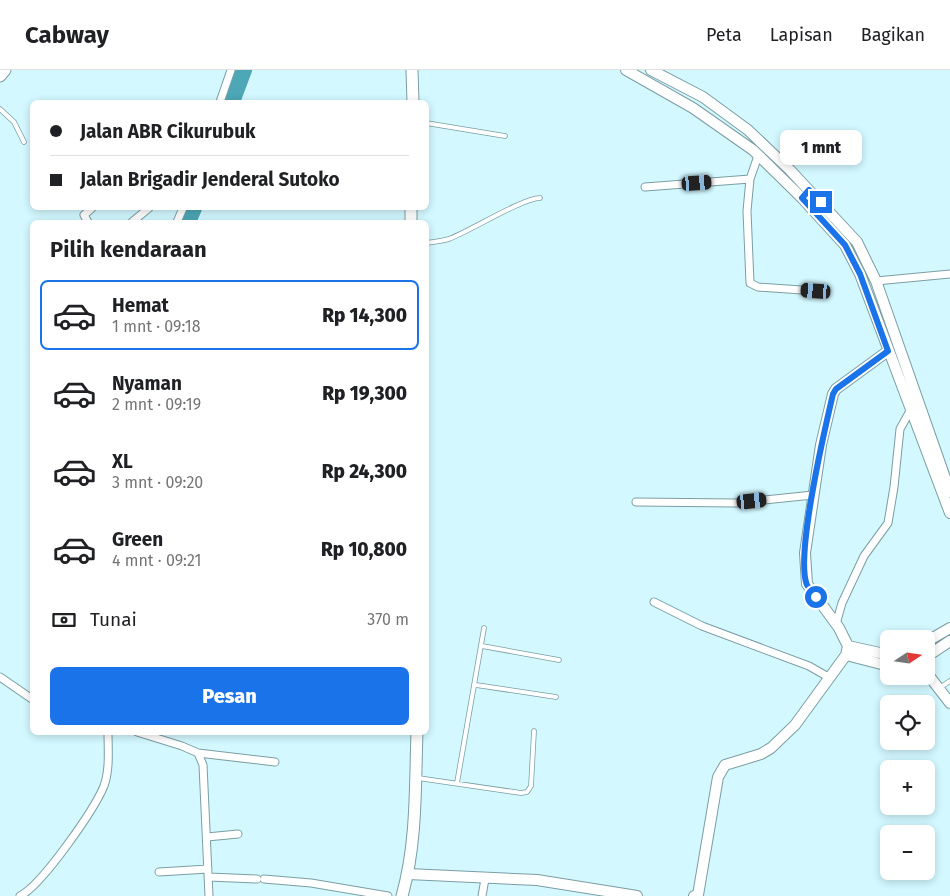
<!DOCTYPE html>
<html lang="id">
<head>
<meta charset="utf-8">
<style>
  body { margin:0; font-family:"Fira Sans",sans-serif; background:#f6f6f6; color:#202124; height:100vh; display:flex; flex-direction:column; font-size:19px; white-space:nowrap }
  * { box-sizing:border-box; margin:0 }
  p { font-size:16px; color:#757577 }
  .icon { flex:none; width:28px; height:28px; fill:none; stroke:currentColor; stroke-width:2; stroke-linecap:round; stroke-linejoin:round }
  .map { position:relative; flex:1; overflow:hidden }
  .side { position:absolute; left:30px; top:150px; width:399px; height:515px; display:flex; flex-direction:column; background:#fff; border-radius:8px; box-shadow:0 2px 8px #0003 }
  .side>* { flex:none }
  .hud { position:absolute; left:30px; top:30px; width:399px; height:110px; border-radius:8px; box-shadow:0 2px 8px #0003; display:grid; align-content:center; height:110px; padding:0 20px; background:#fff }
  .needle { width:32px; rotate:77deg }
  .buttons { position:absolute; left:880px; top:560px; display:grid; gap:10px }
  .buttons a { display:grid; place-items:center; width:55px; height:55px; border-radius:8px; background:#fff; box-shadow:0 2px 8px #0003; font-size:25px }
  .end { position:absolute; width:22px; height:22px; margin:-11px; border:6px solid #1a73e8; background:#fff; box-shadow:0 0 0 2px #fff }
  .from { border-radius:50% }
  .bubble { position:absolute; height:35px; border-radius:8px; background:#fff; box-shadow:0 2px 8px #0003; font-size:16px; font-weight:800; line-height:35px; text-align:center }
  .car { position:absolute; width:15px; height:30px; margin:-15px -8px; border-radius:6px; box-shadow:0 0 4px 1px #0007; background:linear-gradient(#222 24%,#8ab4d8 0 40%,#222 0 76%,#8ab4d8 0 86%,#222 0) }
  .hud b { display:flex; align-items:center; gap:18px; height:48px; font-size:19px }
  .hud b+b { border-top:1px solid #e0e0e0 }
  .hud i { width:12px; height:12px; background:#202124 }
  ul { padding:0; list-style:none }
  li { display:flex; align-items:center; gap:15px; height:70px; margin:0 10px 8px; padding:0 10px; border:2px solid transparent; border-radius:8px }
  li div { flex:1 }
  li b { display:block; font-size:19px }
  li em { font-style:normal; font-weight:800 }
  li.selected { border-color:#1a73e8 }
  li>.icon { width:45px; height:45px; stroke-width:1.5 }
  h2 { padding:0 20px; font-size:22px; line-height:60px }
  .pay { display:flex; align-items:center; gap:12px; height:55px; padding:0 20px; font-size:19px }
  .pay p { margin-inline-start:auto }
  .action { display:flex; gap:10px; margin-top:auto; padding:10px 20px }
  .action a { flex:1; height:58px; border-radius:8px; background:#1a73e8; color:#fff; font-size:20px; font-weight:800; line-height:58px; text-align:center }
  header { display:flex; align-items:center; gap:30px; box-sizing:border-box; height:70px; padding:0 25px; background:#fff; border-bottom:1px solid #e0e0e0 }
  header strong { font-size:24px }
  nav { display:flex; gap:28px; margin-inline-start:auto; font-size:18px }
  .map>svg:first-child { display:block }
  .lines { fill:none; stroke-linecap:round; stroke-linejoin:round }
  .river { stroke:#4da7b6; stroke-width:16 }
  .lane-casing { stroke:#7b9ea4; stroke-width:5.5 }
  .street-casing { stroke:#7b9ea4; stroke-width:9 }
  .secondary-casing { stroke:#7b9ea4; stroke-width:12 }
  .primary-casing { stroke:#7b9ea4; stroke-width:13 }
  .lane { stroke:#fff; stroke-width:4 }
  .street { stroke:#fff; stroke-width:7 }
  .secondary { stroke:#fff; stroke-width:10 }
  .primary { stroke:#fff; stroke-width:11 }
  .route { stroke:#1a73e8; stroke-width:6 }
</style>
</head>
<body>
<header>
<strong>Cabway</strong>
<nav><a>Peta</a><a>Lapisan</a><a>Bagikan</a></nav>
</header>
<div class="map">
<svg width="950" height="826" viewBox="0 0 950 826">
  <rect width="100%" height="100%" fill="#d3f8ff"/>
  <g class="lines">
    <path class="river" d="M 232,32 L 244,0
      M 188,152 L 194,138"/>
    <defs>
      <path id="lane" d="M 0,39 L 14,52 L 24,72
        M 426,53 L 505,66
        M 426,173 C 434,172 442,171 449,169 C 470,161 523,128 540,128
        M 482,576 L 559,590
        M 476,615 L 556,627
        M 941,617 L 950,611
        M 418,708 L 521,723 L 527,722 L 531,716 L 534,661
        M 457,713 L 484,558"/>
      <path id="street" d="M 220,32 L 231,0
        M 758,86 L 750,109 L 747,141 L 750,213 L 758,217 L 816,221
        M 645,117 L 750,109
        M 88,152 L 84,145 L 92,138
        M 132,152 L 149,138
        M 177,152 L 183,138
        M 876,211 L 950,204
        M 636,432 L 736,433 L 813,425
        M 654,532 L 702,556 L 809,596 L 830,608
        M 836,554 L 842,533 L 864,486 L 888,453 L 894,417 L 900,359 L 910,341
        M 0,607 L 32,629
        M 137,662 L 182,676 L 198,683 L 203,695 L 209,826
        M 198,683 L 275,692
        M 207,767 L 238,764
        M 159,802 L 208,799
        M 209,807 L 257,809
        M 264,809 L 311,813 L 388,826
        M 20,826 C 42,815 94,740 104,716 C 110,699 108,680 108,662
        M 482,826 L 485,809"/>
      <path id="secondary" d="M 626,0 L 693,38 L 753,80 L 802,128 L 845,175 L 860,204 L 950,443
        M 651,0 L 703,27 L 748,60 L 790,100 L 857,172 L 876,211 L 950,422
        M 926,572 L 950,558
        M 848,576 L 889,585
        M 846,585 L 889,596
        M 926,587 L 950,571
        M 926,602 L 950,633
        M 408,804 L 537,810 L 637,826
        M 694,826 L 698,825 L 718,707 L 725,695 L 761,684 L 771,678 L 795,655 L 846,585 L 848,576 L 839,558 L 807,514 L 805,483 L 821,375 L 833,324 L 836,319 L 888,281"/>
      <path id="primary" d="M 412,0 L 413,32
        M 0,6 L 5,0
        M 411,138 L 411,152
        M 402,826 C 417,773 415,718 417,662"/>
    </defs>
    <use href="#lane" class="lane-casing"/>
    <use href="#street" class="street-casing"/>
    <use href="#secondary" class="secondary-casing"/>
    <use href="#primary" class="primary-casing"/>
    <use href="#lane" class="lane"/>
    <use href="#street" class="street"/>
    <use href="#secondary" class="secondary"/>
    <use href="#primary" class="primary"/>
  </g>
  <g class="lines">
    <path class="route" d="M 816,527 C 814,523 809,519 807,515 C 795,487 825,358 833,324 L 836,319 L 888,281 L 860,204 L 845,175 L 802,128 L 809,120 L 821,132"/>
  </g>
</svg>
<div class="buttons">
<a><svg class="needle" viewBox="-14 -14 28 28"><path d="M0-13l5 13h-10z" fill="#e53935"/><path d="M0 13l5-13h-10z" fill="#757577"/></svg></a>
<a><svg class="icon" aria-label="locate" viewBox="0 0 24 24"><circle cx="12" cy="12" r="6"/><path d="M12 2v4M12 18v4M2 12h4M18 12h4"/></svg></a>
<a>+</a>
<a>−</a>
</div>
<i class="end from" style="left:816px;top:527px"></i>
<i class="end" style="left:821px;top:132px"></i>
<div class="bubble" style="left:780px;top:60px;width:82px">1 mnt</div>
<i class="car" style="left:697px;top:113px;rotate:86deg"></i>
<i class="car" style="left:816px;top:221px;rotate:274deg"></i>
<i class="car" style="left:752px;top:431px;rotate:84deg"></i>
<div class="hud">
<b><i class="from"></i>Jalan ABR Cikurubuk</b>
<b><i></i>Jalan Brigadir Jenderal Sutoko</b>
</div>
<section class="side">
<h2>Pilih kendaraan</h2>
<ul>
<li class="selected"><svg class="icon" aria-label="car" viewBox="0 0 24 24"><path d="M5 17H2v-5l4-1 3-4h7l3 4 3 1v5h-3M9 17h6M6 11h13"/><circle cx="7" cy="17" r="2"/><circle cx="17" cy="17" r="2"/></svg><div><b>Hemat</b><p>1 mnt · 09:18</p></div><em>Rp 14,300</em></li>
<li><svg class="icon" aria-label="car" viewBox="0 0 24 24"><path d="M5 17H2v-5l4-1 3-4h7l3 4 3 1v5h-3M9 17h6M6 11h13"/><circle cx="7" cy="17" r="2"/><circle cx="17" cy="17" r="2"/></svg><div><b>Nyaman</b><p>2 mnt · 09:19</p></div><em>Rp 19,300</em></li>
<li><svg class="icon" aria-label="car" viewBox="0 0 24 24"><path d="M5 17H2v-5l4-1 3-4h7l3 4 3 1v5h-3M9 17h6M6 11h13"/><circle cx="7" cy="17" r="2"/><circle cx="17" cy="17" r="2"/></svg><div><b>XL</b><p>3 mnt · 09:20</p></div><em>Rp 24,300</em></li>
<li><svg class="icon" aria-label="car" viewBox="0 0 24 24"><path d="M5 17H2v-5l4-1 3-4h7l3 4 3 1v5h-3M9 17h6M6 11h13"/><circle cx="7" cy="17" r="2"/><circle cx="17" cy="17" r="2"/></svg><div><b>Green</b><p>4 mnt · 09:21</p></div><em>Rp 10,800</em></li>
</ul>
<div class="pay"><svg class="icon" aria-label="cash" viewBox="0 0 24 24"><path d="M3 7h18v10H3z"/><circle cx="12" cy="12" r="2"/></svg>Tunai<p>370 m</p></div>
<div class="action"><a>Pesan</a></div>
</section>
</div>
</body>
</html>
